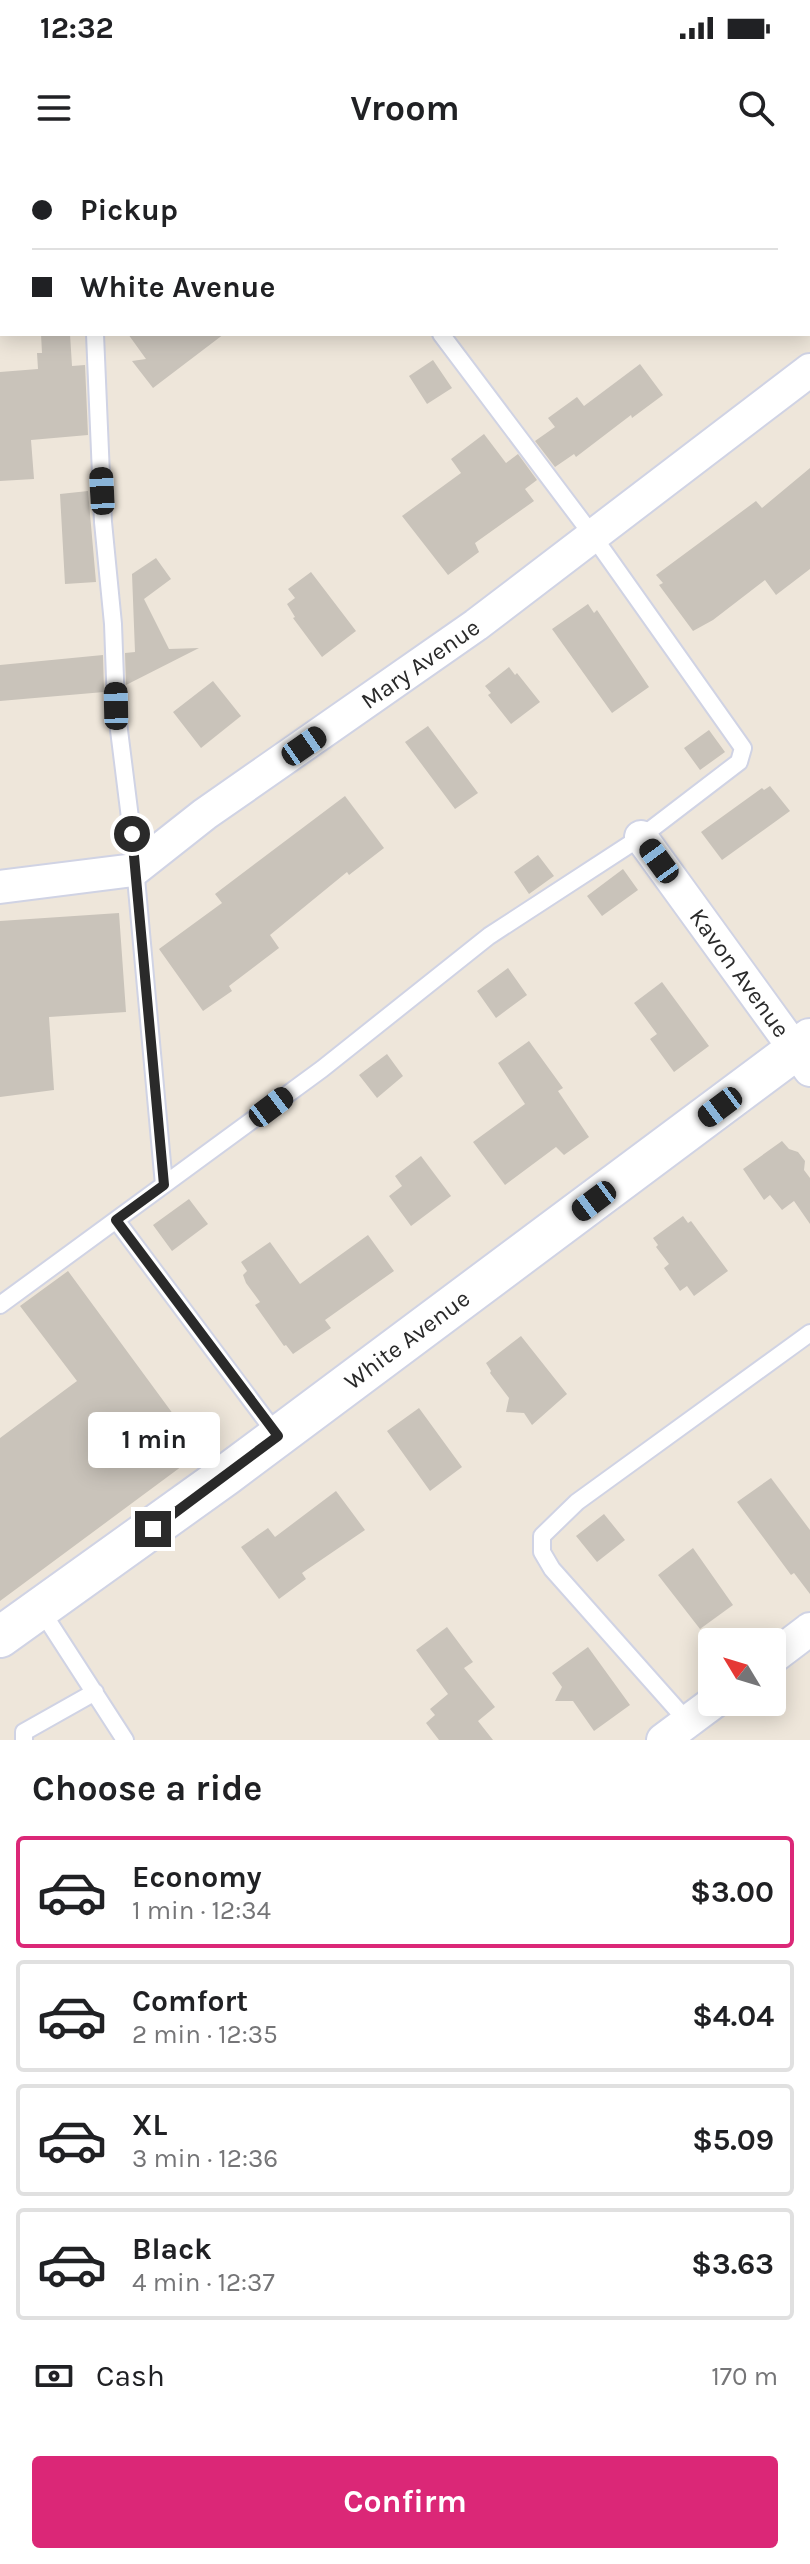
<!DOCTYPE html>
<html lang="en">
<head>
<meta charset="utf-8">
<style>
  body { margin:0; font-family:Karla,sans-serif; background:#f6f6f6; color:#202124; height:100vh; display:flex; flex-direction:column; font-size:30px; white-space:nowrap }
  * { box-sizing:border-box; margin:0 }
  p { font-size:26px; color:#757577 }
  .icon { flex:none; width:44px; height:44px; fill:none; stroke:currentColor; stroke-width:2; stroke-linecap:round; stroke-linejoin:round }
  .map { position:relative; height:1580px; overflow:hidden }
  .panel { display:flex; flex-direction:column; background:#fff; flex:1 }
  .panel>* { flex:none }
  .hud { position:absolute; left:0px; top:0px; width:810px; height:176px; box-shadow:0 4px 20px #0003; display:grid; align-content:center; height:176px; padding:0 32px; background:#fff }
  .needle { width:52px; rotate:308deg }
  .buttons { position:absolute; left:698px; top:1468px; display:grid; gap:16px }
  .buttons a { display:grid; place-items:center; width:88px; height:88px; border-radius:8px; background:#fff; box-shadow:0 4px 20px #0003; font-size:40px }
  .end { position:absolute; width:36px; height:36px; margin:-18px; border:10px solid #2a2a2a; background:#fff; box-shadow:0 0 0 4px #fff }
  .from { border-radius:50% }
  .bubble { position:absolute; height:56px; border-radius:8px; background:#fff; box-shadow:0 4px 20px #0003; font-size:26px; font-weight:700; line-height:56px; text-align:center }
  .car { position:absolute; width:24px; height:48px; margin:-24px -12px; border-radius:10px; box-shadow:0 0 6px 2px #0007; background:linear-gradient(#222 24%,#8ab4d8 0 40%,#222 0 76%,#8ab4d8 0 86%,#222 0) }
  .hud b { display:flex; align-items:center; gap:28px; height:76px; font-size:30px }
  .hud b+b { border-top:2px solid #e0e0e0 }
  .hud i { width:20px; height:20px; background:#202124 }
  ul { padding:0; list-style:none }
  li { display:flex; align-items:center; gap:24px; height:112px; margin:0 16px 12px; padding:0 16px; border:4px solid #e0e0e0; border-radius:8px }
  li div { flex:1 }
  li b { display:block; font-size:30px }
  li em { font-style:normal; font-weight:700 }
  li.on { border-color:#db2777 }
  li>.icon { width:72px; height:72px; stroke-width:1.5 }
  h2 { padding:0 32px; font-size:36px; line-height:96px }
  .pay { display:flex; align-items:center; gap:20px; height:88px; padding:0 32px; font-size:30px }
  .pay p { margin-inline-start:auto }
  .action { display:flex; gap:16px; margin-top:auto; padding:16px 32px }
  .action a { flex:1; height:92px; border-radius:8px; background:#db2777; color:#fff; font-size:32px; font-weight:700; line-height:92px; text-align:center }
  .status { display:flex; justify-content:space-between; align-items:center; height:56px; padding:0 40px; background:#fff; direction:ltr }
  .status svg { height:22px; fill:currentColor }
  header { display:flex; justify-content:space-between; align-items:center; height:104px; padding:0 32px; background:#fff; font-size:36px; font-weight:700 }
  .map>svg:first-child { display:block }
  .building { fill:#c9c3ba }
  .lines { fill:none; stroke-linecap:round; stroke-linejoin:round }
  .service-casing { stroke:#d0d3e4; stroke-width:20 }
  .minor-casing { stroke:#d0d3e4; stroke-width:36 }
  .tertiary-casing { stroke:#d0d3e4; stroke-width:44 }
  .service { stroke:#fff; stroke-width:16 }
  .minor { stroke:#fff; stroke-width:32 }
  .tertiary { stroke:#fff; stroke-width:40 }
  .route { stroke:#2a2a2a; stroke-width:10 }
  .labels { text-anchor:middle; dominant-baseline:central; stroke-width:7; stroke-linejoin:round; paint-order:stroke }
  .street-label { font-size:24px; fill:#2a2a2a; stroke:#fff }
</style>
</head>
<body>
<div class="status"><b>12:32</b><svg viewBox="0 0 49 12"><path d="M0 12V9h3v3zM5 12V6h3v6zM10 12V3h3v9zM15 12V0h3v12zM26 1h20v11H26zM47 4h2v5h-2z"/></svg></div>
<header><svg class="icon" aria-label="menu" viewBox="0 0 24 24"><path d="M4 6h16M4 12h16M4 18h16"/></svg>Vroom<svg class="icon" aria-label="search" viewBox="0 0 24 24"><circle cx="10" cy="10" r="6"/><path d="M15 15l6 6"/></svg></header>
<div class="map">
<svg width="810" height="1580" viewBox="0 0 810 1580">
  <rect width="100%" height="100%" fill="#eee6da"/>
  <path class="building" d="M 41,174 L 70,174 L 72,206 L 85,205 L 88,275 L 31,280 L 34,319 L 0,321 L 0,212 L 38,209 L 37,193 L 42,193 Z
    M 128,174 L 224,174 L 153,228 L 132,201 L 146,199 Z
    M 433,200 L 452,228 L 427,244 L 409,216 Z
    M 640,204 L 663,235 L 632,258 L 631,255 L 576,297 L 574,294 L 555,307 L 535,281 L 555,267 L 548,258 L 577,237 L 584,246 Z
    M 484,274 L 506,303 L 518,294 L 537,320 L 525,329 L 534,341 L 475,383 L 479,392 L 448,415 L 402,356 L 461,313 L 451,299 Z
    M 810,308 L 810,409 L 776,435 L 765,420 L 713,460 L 693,471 L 659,425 L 663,423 L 656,415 L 756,341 L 762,348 Z
    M 88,331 L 96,422 L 65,424 L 60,334 Z
    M 156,398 L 171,419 L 144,439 L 169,489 L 199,488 L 126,525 L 125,493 L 135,492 L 132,414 Z
    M 311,412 L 356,471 L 322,497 L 293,458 L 295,457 L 287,444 L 295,438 L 288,429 Z
    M 588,444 L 594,453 L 597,450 L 649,527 L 612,553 L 552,469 Z
    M 103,495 L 104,532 L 0,541 L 0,505 Z
    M 509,507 L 515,515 L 517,513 L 540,542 L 511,564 L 488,535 L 491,533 L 485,526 Z
    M 213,521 L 241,556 L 201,588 L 173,552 Z
    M 428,566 L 478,633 L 455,649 L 405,582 Z
    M 709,570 L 725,592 L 700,610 L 684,588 Z
    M 770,626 L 790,651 L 722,700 L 701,672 L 762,628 L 764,630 Z
    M 345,636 L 384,688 L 349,715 L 347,712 L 270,775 L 279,788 L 229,826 L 232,831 L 203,851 L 159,789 L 222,743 L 215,734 Z
    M 538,695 L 554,716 L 529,734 L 514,712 Z
    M 623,709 L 638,730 L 602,756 L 587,736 Z
    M 119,753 L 126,852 L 49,857 L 54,930 L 0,937 L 0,761 Z
    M 508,808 L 527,835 L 496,858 L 477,831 Z
    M 662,822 L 709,886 L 674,912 L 650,879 L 657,874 L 634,843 Z
    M 529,881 L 563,928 L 558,931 L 589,977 L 564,995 L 556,987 L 505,1025 L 473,982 L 525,944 L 498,903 Z
    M 387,894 L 403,916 L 377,938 L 359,915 Z
    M 782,981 L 789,989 L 798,992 L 805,1001 L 804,1010 L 810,1018 L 810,1064 L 794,1041 L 782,1050 L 770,1035 L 764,1040 L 743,1009 Z
    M 421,996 L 451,1036 L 411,1066 L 389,1036 L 402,1026 L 395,1016 Z
    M 189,1039 L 208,1064 L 172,1091 L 153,1065 Z
    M 683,1056 L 688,1063 L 691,1061 L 728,1111 L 694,1136 L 687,1126 L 680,1131 L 664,1108 L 669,1104 L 656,1087 L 658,1085 L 653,1078 Z
    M 368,1075 L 394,1111 L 325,1160 L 331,1168 L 293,1194 L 286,1185 L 284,1186 L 255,1145 L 260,1142 L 246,1123 L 243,1115 L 247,1111 L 241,1102 L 270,1082 L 300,1124 Z
    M 68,1111 L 201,1292 L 0,1441 L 0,1278 L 77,1221 L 20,1146 Z
    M 521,1176 L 567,1234 L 532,1265 L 524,1253 L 506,1252 L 509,1238 L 490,1213 L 491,1211 L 486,1203 Z
    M 419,1248 L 462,1307 L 430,1331 L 387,1271 Z
    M 771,1318 L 810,1370 L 810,1434 L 794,1413 L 791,1415 L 737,1342 Z
    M 336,1331 L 365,1370 L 302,1413 L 306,1419 L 279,1439 L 241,1387 L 268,1368 L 275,1377 Z
    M 604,1354 L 625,1380 L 597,1402 L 576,1376 Z
    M 693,1388 L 733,1445 L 700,1469 L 658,1415 Z
    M 447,1467 L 473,1502 L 464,1508 L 495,1547 L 478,1561 L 493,1580 L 439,1580 L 426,1563 L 435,1555 L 430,1549 L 448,1534 L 416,1490 Z
    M 588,1487 L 630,1545 L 594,1571 L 573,1541 L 555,1541 L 562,1527 L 552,1513 Z"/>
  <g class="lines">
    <defs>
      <path id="service" d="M 85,0 L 85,2
        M 311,0 L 312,2
        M 95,174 L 103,362 L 113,464 L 116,546 L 132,674 L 164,1025
        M 116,1060 L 277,1275
        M 0,1145 L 322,909 L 489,776 L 641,677 L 739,602 L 743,588 L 593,376 L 441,174
        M 41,1450 L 125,1580
        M 688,1562 L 552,1409 L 542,1392 L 542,1376 L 577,1342 L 810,1173
        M 24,1580 L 24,1572 L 95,1532"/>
      <g id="minor">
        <path d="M 237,2 L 239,0"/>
        <path d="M 0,125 L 2,124"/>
        <path id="s1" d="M 641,677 L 810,910"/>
        <path id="s2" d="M 0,727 L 134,710 L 205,654 L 476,465 L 810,210"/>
        <path d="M 772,1498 L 810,1469"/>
        <path d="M 663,1580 L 714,1542"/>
      </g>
      <g id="tertiary">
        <path id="s3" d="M 0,1477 L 226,1315 L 810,879"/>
      </g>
    </defs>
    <use href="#service" class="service-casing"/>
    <use href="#minor" class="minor-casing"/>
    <use href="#tertiary" class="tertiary-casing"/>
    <use href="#service" class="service"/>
    <use href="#minor" class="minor"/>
    <use href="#tertiary" class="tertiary"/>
  </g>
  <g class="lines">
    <path class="route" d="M 132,674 L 164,1025 L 116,1060 L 278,1276 L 153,1369"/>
  </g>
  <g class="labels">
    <g class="street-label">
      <text stroke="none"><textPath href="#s2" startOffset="488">Mary Avenue</textPath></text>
      <text stroke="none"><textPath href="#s1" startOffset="168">Kavon Avenue</textPath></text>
      <text stroke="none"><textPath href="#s3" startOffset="504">White Avenue</textPath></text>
    </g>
  </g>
</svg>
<div class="buttons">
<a><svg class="needle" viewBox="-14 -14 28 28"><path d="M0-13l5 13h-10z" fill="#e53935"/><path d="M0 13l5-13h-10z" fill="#757577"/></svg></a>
</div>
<i class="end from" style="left:132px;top:674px"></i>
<i class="end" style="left:153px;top:1369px"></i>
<div class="bubble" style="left:88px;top:1252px;width:132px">1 min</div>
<i class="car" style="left:102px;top:331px;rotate:357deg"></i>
<i class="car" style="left:116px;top:546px;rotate:359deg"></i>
<i class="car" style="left:304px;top:586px;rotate:55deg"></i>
<i class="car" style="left:659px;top:701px;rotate:324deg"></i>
<i class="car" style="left:271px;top:947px;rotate:53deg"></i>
<i class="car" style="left:720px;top:947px;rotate:233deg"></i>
<i class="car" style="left:594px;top:1041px;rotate:233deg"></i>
<div class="hud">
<b><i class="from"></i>Pickup</b>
<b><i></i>White Avenue</b>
</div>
</div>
<section class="panel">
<h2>Choose a ride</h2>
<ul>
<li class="on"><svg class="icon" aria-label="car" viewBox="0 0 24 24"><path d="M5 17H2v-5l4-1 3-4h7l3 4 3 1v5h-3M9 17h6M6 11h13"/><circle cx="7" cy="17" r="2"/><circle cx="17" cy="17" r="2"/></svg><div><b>Economy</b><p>1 min · 12:34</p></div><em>$3.00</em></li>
<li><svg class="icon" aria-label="car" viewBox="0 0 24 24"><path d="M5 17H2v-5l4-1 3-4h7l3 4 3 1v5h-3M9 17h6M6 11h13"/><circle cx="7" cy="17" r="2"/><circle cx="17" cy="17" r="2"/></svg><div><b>Comfort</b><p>2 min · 12:35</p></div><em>$4.04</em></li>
<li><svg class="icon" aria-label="car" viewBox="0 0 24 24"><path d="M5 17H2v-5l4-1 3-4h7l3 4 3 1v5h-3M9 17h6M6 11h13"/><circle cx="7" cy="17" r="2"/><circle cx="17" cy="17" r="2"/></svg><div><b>XL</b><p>3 min · 12:36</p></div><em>$5.09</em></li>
<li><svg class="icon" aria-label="car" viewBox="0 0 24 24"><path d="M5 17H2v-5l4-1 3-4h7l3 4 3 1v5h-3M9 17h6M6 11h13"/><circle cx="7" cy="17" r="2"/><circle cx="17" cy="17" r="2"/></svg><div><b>Black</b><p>4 min · 12:37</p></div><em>$3.63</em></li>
</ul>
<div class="pay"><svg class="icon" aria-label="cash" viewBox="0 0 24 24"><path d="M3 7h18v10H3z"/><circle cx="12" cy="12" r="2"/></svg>Cash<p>170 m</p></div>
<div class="action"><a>Confirm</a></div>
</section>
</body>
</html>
